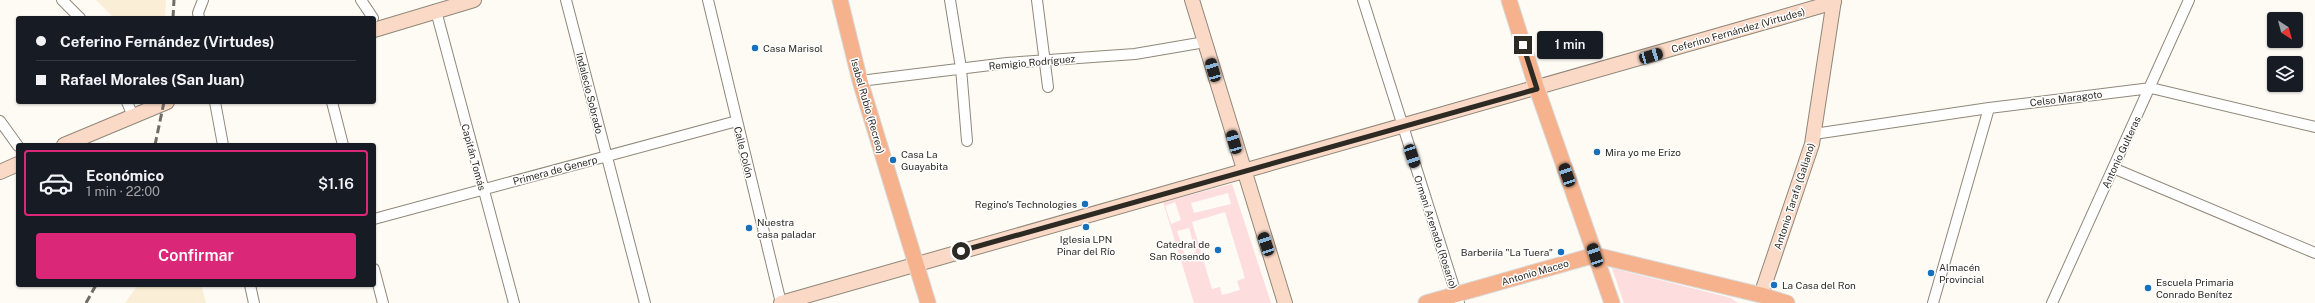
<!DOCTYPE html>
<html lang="es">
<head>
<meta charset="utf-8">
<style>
  body { margin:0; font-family:"Public Sans",sans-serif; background:#20242c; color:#f1f3f6; height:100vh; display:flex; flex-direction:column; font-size:15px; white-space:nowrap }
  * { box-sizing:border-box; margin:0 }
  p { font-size:13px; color:#9ea1a6 }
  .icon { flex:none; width:22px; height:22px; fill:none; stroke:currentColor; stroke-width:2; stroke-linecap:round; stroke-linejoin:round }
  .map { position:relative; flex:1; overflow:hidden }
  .side { position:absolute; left:16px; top:143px; width:360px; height:144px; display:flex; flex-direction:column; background:#171b24; border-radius:4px; box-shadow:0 1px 3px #0004 }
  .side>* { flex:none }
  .hud { position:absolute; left:16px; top:16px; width:360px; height:88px; border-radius:4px; box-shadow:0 1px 3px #0004; display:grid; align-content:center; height:88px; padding:0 20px; background:#171b24 }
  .needle { width:26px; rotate:144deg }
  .buttons { position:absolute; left:2267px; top:12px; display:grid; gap:8px }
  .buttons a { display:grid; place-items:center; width:36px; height:36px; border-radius:4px; background:#171b24; box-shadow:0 1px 3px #0004; font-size:20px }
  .end { position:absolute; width:18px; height:18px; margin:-9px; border:5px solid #2d2a24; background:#fff; box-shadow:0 0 0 2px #fff }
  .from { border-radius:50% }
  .bubble { position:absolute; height:28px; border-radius:4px; background:#171b24; box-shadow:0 1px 3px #0004; font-size:13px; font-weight:600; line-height:28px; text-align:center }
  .car { position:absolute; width:12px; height:24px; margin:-12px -6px; border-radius:5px; box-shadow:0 0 3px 1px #0007; background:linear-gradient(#222 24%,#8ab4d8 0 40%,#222 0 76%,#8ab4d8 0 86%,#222 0) }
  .hud b { display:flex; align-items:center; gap:14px; height:38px; font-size:15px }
  .hud b+b { border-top:1px solid #363941 }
  .hud i { width:10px; height:10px; background:#f1f3f6 }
  ul { padding:7px 0 0; list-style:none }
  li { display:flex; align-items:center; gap:12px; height:66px; margin:0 8px 6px; padding:0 12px; border:2px solid transparent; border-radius:4px }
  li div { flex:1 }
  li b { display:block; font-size:15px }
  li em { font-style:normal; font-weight:600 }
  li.selected { border-color:#db2777 }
  li>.icon { width:36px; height:36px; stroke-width:1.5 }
  .button { display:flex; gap:8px; margin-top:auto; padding:8px 20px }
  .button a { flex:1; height:46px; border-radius:4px; background:#db2777; color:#fff; font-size:16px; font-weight:600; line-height:46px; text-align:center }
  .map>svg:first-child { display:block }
  .built { fill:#fbeed7 }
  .green { fill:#fedddf; fill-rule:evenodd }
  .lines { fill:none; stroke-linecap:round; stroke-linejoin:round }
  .street-casing { stroke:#908879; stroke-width:12 }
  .secondary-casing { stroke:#908879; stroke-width:16 }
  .primary-casing { stroke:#d9d9d8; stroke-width:17 }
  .street { stroke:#fff; stroke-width:10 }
  .secondary { stroke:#fad9c6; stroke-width:14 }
  .primary { stroke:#f5b28c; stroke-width:15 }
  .rail { stroke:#706d67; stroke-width:3; stroke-dasharray:8 4; stroke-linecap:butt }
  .route { stroke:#2d2a24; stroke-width:5 }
  .poi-dot { fill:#1870bd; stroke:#fff; stroke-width:1.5 }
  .labels { text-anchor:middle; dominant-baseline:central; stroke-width:3; stroke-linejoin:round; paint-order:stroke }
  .street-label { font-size:10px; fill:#2d2a24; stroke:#fff }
  .poi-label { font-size:10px; fill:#2d2a24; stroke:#fff; text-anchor:start }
</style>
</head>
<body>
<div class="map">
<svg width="2315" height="303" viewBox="0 0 2315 303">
  <rect width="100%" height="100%" fill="#fefaf4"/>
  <path class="built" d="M 96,0 L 166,0 L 165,18 L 114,18 Z
    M 138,285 L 201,285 L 206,303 L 125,303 Z"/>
  <path class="green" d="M 1232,184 L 1271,303 L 1194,303 L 1163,202 ZM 1228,193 L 1231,204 L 1194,213 L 1191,203 ZM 1175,202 L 1181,220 L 1171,224 L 1165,206 ZM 1225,212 L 1245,278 L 1237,281 L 1240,290 L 1222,295 L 1220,287 L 1212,289 L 1192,222 ZM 1189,228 L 1196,252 L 1185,256 L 1177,231 Z
    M 1612,268 L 1731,298 L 1738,303 L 1624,303 Z"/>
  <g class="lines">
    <defs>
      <path id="street" d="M 62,0 L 80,18
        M 361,0 L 373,18
        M 566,0 L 645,303
        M 708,0 L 781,303
        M 950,0 L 961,68 L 967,141
        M 1037,0 L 1048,87
        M 1363,0 L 1459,303
        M 436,11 L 514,303
        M 199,18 L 198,13 L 203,0
        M 860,81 L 1007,63 L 1135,54 L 1205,42
        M 127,102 L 133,116
        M 215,102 L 223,145
        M 332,102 L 343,145
        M 0,121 L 18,146
        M 1814,134 L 1989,108 L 2151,88 L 2315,127
        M 2113,168 L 2315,253
        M 374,219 L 737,121
        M 374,269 L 383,303
        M 250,285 L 254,303
        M 1933,303 L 1989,108
        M 2052,303 L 2189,0"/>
      <path id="secondary" d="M 1192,0 L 1285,303
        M 374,30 L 474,0
        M 64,145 L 167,102
        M 0,172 L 18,164
        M 1761,295 L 1812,144 L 1834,0
        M 781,303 C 1132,201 1484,105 1834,2"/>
      <path id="primary" d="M 840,0 L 860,81 L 928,303
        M 1509,0 L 1537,89 L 1612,303
        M 1426,303 L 1595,255 L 1761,295 L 1787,303"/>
    </defs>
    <use href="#street" class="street-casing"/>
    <use href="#secondary" class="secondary-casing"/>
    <use href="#primary" class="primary-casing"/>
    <use href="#street" class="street"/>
    <use href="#secondary" class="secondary"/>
    <use href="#primary" class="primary"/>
    <path class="rail" d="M 173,18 L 174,0
      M 155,145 L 164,102
      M 86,303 L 96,285"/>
  </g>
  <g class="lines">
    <path class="route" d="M 961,251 L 1537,89 L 1523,45"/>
  </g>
  <g class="poi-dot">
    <circle cx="755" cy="48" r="4"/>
    <circle cx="1597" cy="152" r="4"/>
    <circle cx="893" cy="160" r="4"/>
    <circle cx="1085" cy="204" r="4"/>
    <circle cx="1086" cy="227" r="4"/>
    <circle cx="749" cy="228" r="4"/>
    <circle cx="1218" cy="250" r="4"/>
    <circle cx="1561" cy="252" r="4"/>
    <circle cx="1931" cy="273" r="4"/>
    <circle cx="1774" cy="285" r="4"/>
    <circle cx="2148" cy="288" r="4"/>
  </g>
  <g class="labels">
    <g class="street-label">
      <text transform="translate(1738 30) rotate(-16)">Ceferino Fernández (Virtudes)</text>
      <text transform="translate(1032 62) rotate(-5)">Remigio Rodríguez</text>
      <text transform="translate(590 93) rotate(76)">Indalecio Sobrado</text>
      <text transform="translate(2066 98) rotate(-7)">Celso Maragoto</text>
      <text transform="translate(868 106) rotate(74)">Isabel Rubio (Recreo)</text>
      <text transform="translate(744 152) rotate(76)">Calle Colón</text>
      <text transform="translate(2121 152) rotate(-65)">Antonio Gulteras</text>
      <text transform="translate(474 157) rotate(75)">Capitán Tomás</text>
      <text transform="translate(555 170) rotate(-15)">Primera de Generp</text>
      <text transform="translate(1794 196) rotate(-72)">Antonio Tarafa (Galiano)</text>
      <text transform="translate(1436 232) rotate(72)">Ormani Arenado (Rosario)</text>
      <text transform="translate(1535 272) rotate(-16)">Antonio Maceo</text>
    </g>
    <g class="poi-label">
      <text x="763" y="48">Casa Marisol</text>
      <text x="1605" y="152">Mira yo me Erizo</text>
      <text x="901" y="154">Casa La<tspan x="901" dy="12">Guayabita</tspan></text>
      <text x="1077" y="204" text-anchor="end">Regino's Technologies</text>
      <text x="757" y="222">Nuestra<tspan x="757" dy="12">casa paladar</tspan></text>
      <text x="1086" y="239" text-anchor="middle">Iglesia LPN<tspan x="1086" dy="12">Pinar del Río</tspan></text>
      <text x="1210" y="244" text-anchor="end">Catedral de<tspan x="1210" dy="12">San Rosendo</tspan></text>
      <text x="1553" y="252" text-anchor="end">Barberiía "La Tuera"</text>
      <text x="1939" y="267">Almacén<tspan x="1939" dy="12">Provincial</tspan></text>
      <text x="2156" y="282">Escuela Primaria<tspan x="2156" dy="12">Conrado Benítez</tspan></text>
      <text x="1782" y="285">La Casa del Ron</text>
    </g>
  </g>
</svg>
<div class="buttons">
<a><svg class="needle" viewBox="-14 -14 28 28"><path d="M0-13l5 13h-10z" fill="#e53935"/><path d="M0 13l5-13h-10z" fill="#9ea1a6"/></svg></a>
<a><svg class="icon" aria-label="layers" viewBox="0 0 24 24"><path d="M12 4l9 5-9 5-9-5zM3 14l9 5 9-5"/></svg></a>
</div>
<i class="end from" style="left:961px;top:251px"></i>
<i class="end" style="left:1523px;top:45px"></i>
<div class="bubble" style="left:1537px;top:31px;width:66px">1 min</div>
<i class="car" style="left:1651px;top:56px;rotate:74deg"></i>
<i class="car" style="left:1213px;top:70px;rotate:344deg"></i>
<i class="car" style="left:1234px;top:142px;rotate:344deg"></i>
<i class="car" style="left:1412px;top:156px;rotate:162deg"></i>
<i class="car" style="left:1567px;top:175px;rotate:341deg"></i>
<i class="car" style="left:1266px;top:244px;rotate:342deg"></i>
<i class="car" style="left:1595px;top:255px;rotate:342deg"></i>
<div class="hud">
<b><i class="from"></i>Ceferino Fernández (Virtudes)</b>
<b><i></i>Rafael Morales (San Juan)</b>
</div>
<section class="side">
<ul>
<li class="selected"><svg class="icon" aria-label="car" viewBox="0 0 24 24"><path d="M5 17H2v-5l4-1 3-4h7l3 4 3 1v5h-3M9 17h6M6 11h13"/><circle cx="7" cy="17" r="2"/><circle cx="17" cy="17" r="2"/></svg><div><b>Económico</b><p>1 min · 22:00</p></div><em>$1.16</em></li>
</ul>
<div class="button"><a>Confirmar</a></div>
</section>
</div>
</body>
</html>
